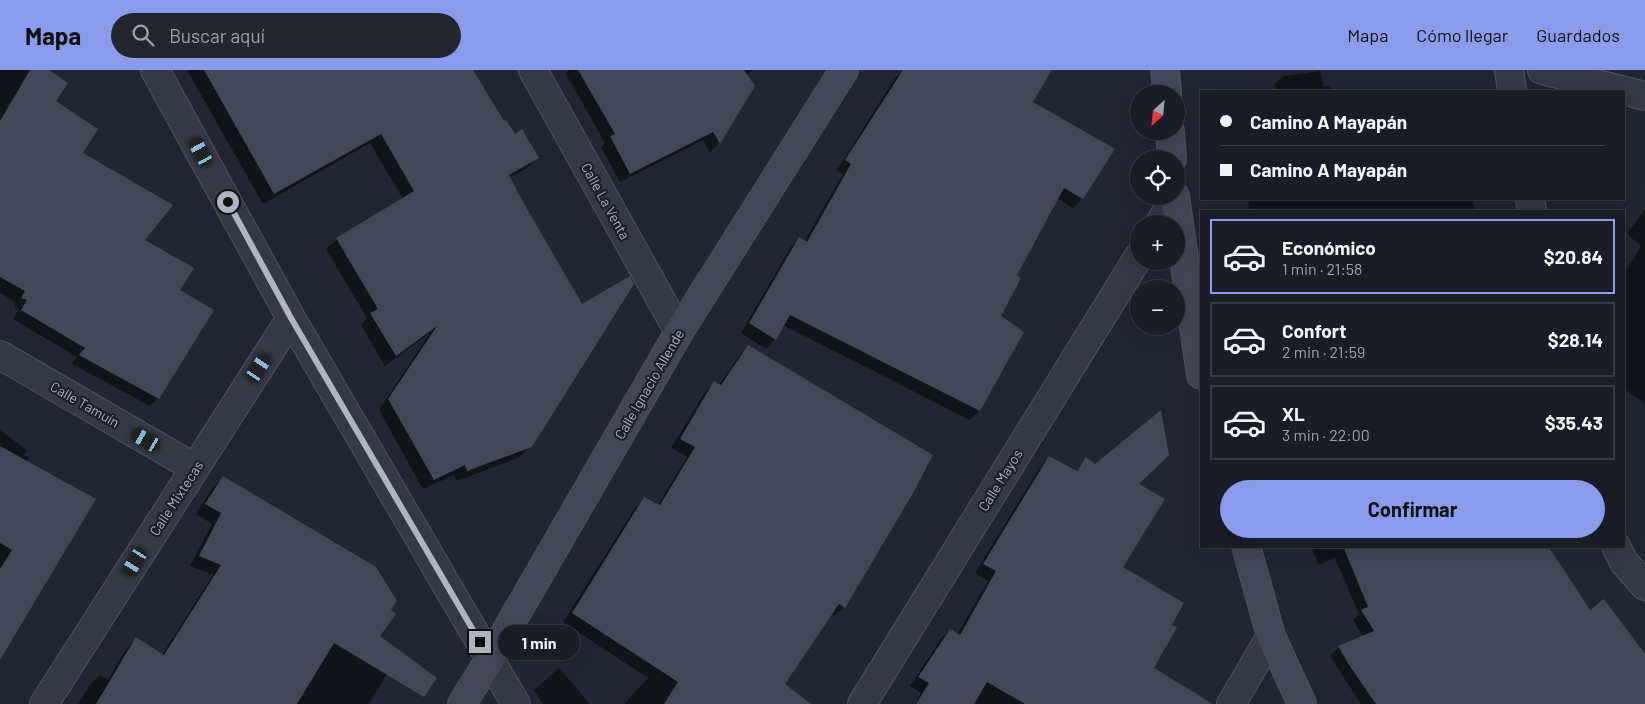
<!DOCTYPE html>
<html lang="es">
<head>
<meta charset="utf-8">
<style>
  body { margin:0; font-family:Barlow,sans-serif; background:#23252f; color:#f1f3f6; height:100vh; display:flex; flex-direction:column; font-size:19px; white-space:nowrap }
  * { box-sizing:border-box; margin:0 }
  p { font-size:16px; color:#9fa1a7 }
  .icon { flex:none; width:28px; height:28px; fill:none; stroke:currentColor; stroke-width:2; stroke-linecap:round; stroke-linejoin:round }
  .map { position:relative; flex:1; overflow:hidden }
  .drawer { position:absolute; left:1200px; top:140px; width:425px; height:338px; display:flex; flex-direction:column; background:#1a1c27; border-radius:0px; box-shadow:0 5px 20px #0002,0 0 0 1px #383a44 }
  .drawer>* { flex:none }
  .banner { position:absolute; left:1200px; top:20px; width:425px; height:110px; border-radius:0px; box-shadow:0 5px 20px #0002,0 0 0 1px #383a44; display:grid; align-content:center; height:110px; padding:0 20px; background:#1a1c27 }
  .needle { width:32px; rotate:207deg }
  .fabs { position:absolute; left:1130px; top:15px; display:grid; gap:10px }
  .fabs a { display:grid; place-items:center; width:55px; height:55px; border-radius:50%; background:#1a1c27; box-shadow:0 5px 20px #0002,0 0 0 1px #383a44; font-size:25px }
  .end { position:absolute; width:22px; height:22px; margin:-11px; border:6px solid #afb3c2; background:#111; box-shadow:0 0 0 2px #111 }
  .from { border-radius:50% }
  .bubble { position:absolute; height:35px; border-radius:18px; background:#1a1c27; box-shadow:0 5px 20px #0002,0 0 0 1px #383a44; font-size:16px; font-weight:700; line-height:35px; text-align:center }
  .car { position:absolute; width:15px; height:30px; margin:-15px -8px; border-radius:6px; box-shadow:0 0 4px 1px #0007; background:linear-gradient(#222 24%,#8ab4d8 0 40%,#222 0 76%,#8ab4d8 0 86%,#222 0) }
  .banner b { display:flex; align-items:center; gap:18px; height:48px; font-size:19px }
  .banner b+b { border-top:1px solid #383a44 }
  .banner i { width:12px; height:12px; background:#f1f3f6 }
  ul { padding:9px 0 0; list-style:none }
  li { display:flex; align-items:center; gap:15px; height:75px; margin:0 10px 8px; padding:0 10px; border:2px solid #383a44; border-radius:0px }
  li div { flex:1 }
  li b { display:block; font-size:19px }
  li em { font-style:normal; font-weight:700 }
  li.selected { border-color:#8b9beb }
  li>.icon { width:45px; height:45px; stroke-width:1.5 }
  .cta { display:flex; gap:10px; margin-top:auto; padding:10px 20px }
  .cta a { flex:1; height:58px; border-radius:30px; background:#8b9beb; color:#111; font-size:20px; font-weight:700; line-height:58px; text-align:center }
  header { display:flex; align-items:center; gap:30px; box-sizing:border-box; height:70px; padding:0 25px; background:#8b9beb; color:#111 }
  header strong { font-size:24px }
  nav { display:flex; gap:28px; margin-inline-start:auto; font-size:18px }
  .search { width:350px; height:45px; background:#23252f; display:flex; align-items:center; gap:12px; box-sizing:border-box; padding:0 18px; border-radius:28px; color:#9fa1a7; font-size:19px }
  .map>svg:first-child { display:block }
  .shadow { fill:#0007 }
  .building { fill:#434859 }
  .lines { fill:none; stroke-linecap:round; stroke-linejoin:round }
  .street-casing { stroke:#4f5360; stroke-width:30 }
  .secondary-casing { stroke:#4f5360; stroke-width:30 }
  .street { stroke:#353845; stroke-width:28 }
  .secondary { stroke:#444758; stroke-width:28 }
  .route { stroke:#afb3c2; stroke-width:6 }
  .labels { text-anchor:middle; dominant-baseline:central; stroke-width:4.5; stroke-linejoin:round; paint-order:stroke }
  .street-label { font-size:14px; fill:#afb3c2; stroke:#1b1e2a }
</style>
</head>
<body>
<header>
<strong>Mapa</strong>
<div class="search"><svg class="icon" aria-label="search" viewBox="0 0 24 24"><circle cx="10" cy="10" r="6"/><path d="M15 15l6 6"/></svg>Buscar aquí</div>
<nav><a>Mapa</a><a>Cómo llegar</a><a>Guardados</a></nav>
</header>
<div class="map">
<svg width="1645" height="634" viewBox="0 0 1645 634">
  <rect width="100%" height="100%" fill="#222634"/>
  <path class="shadow" d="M 0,0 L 47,0 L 54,31 L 81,83 L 178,220 L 158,328 L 150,336 L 72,294 L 77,287 L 13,249 L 19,239 L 14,237 L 16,233 L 0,223 Z
    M 187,0 L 450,0 L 504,53 L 537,88 L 527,98 L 509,108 L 531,376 L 520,387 L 457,411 L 454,405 L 423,419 L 379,340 L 430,263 L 385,296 L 361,255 L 367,248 L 326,179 L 337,169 L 403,129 L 370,73 L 263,134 Z
    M 569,0 L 753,0 L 746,5 L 753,17 L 719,73 L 710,82 L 703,70 L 620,112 L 601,77 L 605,73 L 566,4 Z
    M 904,0 L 1051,0 L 1031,32 L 1082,128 L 1073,138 L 1057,128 L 1015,205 L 1000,246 L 1022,263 L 979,341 L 970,350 L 783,255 L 775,269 L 766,279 L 741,263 L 790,178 L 799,169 L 804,172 L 843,104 L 837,100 L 895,8 Z
    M 1321,1 L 1323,17 L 1330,16 L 1331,21 L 1275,21 L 1275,14 L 1283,6 Z
    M 1248,129 L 1473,129 L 1474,141 L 1249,141 Z
    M 1645,139 L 1645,333 L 1624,319 L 1624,204 L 1641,176 L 1627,164 Z
    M 748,277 L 912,422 L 844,537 L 834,546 L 831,544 L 784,614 L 790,619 L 778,634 L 624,634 L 648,608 L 563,552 L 635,438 L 645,428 L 658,435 L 687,387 L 671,378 L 705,322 L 715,312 L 719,315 L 739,286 Z
    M 0,360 L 27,380 L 24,385 L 29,388 L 26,392 L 0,588 Z
    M 1049,388 L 1075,402 L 1086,389 L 1095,395 L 1137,414 L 1121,497 L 1170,555 L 1152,599 L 1187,620 L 1178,634 L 915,634 L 921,623 L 910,616 L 941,569 L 950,560 L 957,565 L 988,511 L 975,503 L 1040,397 Z
    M 223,408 L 379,566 L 400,582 L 369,634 L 78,634 L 90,615 L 100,605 L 108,610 L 126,579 L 136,569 L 162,585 L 213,505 L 190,496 L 212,454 L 196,444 L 213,417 Z
    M 1311,476 L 1546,476 L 1589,542 L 1645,586 L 1645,634 L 1361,634 L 1330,586 L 1339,577 L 1363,567 L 1353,550 L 1359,544 L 1335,488 L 1319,495 Z
    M 559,598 L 590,634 L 543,634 L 534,620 Z"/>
  <path class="building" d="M 30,0 L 49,0 L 68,13 L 56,31 L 98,59 L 83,83 L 173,135 L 145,170 L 194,198 L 180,220 L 214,240 L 159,329 L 79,285 L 85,278 L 21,240 L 27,230 L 21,228 L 25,221 L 0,207 L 0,51 Z
    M 204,0 L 473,0 L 504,51 L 506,50 L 515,64 L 522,59 L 539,88 L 509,105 L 518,123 L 582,234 L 630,206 L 634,214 L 532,377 L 467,401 L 465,395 L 434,410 L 388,329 L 437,256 L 396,286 L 370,243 L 378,239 L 336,168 L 414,121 L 381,64 L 274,124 Z
    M 578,0 L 744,0 L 755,16 L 720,74 L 713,62 L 630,104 L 610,66 L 615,64 Z
    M 903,0 L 1052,0 L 1033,32 L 1115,79 L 1083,129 L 1064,118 L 1017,205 L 1021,208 L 1001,246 L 1024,262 L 980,341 L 790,245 L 776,270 L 749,253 L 799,167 L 807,172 L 851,94 L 845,90 Z
    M 748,275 L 933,385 L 913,423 L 845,538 L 839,534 L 785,614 L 811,634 L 664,634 L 678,612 L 572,543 L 644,427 L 660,435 L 695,377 L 680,369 L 714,311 L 721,315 Z
    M 1161,340 L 1169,385 L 1139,414 L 1165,429 L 1123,497 L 1184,533 L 1172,555 L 1177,557 L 1154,598 L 1213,634 L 1025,634 L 987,612 L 974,634 L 916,634 L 929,613 L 918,607 L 950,559 L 960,565 L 996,501 L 983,494 L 1049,386 L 1077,401 L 1086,387 L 1095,394 Z
    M 0,376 L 96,429 L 0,590 L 0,499 L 12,480 L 0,473 Z
    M 223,406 L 376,497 L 397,531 L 391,540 L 396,544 L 380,566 L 437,608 L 424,627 L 334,573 L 297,634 L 96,634 L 136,567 L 164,585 L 221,495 L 199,486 L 221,443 L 205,434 Z
    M 1343,476 L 1548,476 L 1590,540 L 1604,529 L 1645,584 L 1645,634 L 1376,634 L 1351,598 L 1338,576 L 1374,561 L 1361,540 L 1368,537 Z"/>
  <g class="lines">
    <defs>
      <path id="street" d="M 155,0 L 291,248 L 516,634
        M 533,0 L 679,262
        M 1509,0 L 1512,21
        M 1542,0 L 1645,26
        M 1530,129 L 1532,141
        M 1159,154 L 1175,128
        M 0,285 L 195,398
        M 1616,476 L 1624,492 L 1645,516
        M 44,634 L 291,248
        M 862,634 L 1139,186
        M 1231,634 L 1271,566"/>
      <path id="secondary" d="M 1165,0 L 1167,24
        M 1170,61 L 1172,89
        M 1175,126 L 1201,305
        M 1246,476 L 1271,566 L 1302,634
        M 462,634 L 490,589 L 679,262 L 844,0"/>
    </defs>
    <use href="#street" class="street-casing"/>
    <use href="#secondary" class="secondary-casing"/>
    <use href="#street" class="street"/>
    <use href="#secondary" class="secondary"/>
  </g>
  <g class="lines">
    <path class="route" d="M 228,132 L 291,248 L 480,572"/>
  </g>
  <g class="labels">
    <g class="street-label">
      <text transform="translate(606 131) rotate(61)">Calle La Venta</text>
      <text transform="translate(649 314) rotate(-60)">Calle Ignacio Allende</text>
      <text transform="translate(85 334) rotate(30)">Calle Tamuín</text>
      <text transform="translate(1000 410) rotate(-58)">Calle Mayos</text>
      <text transform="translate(176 428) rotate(-57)">Calle Mixtecas</text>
    </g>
  </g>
</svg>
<div class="fabs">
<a><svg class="needle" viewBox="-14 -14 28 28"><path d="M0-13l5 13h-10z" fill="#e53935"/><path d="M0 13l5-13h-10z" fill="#9fa1a7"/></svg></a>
<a><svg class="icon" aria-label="locate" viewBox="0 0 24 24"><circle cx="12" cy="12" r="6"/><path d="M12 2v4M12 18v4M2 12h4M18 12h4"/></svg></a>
<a>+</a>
<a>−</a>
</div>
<i class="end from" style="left:228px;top:132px"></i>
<i class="end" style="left:480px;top:572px"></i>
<div class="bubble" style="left:498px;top:555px;width:82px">1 min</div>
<i class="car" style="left:201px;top:82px;rotate:331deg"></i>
<i class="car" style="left:259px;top:298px;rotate:33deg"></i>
<i class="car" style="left:146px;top:370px;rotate:300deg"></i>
<i class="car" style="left:135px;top:492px;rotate:212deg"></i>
<div class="banner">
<b><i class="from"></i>Camino A Mayapán</b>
<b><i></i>Camino A Mayapán</b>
</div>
<section class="drawer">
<ul>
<li class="selected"><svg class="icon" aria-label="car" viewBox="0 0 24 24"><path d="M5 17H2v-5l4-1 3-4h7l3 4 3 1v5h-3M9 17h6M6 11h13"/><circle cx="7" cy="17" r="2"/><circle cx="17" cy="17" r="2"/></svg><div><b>Económico</b><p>1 min · 21:58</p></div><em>$20.84</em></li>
<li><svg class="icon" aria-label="car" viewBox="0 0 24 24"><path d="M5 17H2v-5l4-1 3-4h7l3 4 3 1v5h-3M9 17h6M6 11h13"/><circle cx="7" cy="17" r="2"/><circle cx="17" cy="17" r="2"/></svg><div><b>Confort</b><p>2 min · 21:59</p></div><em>$28.14</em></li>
<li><svg class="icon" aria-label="car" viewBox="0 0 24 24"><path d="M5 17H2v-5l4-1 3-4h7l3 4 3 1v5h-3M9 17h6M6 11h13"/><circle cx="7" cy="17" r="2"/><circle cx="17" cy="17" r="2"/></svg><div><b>XL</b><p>3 min · 22:00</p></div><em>$35.43</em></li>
</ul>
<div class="cta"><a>Confirmar</a></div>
</section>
</div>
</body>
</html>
